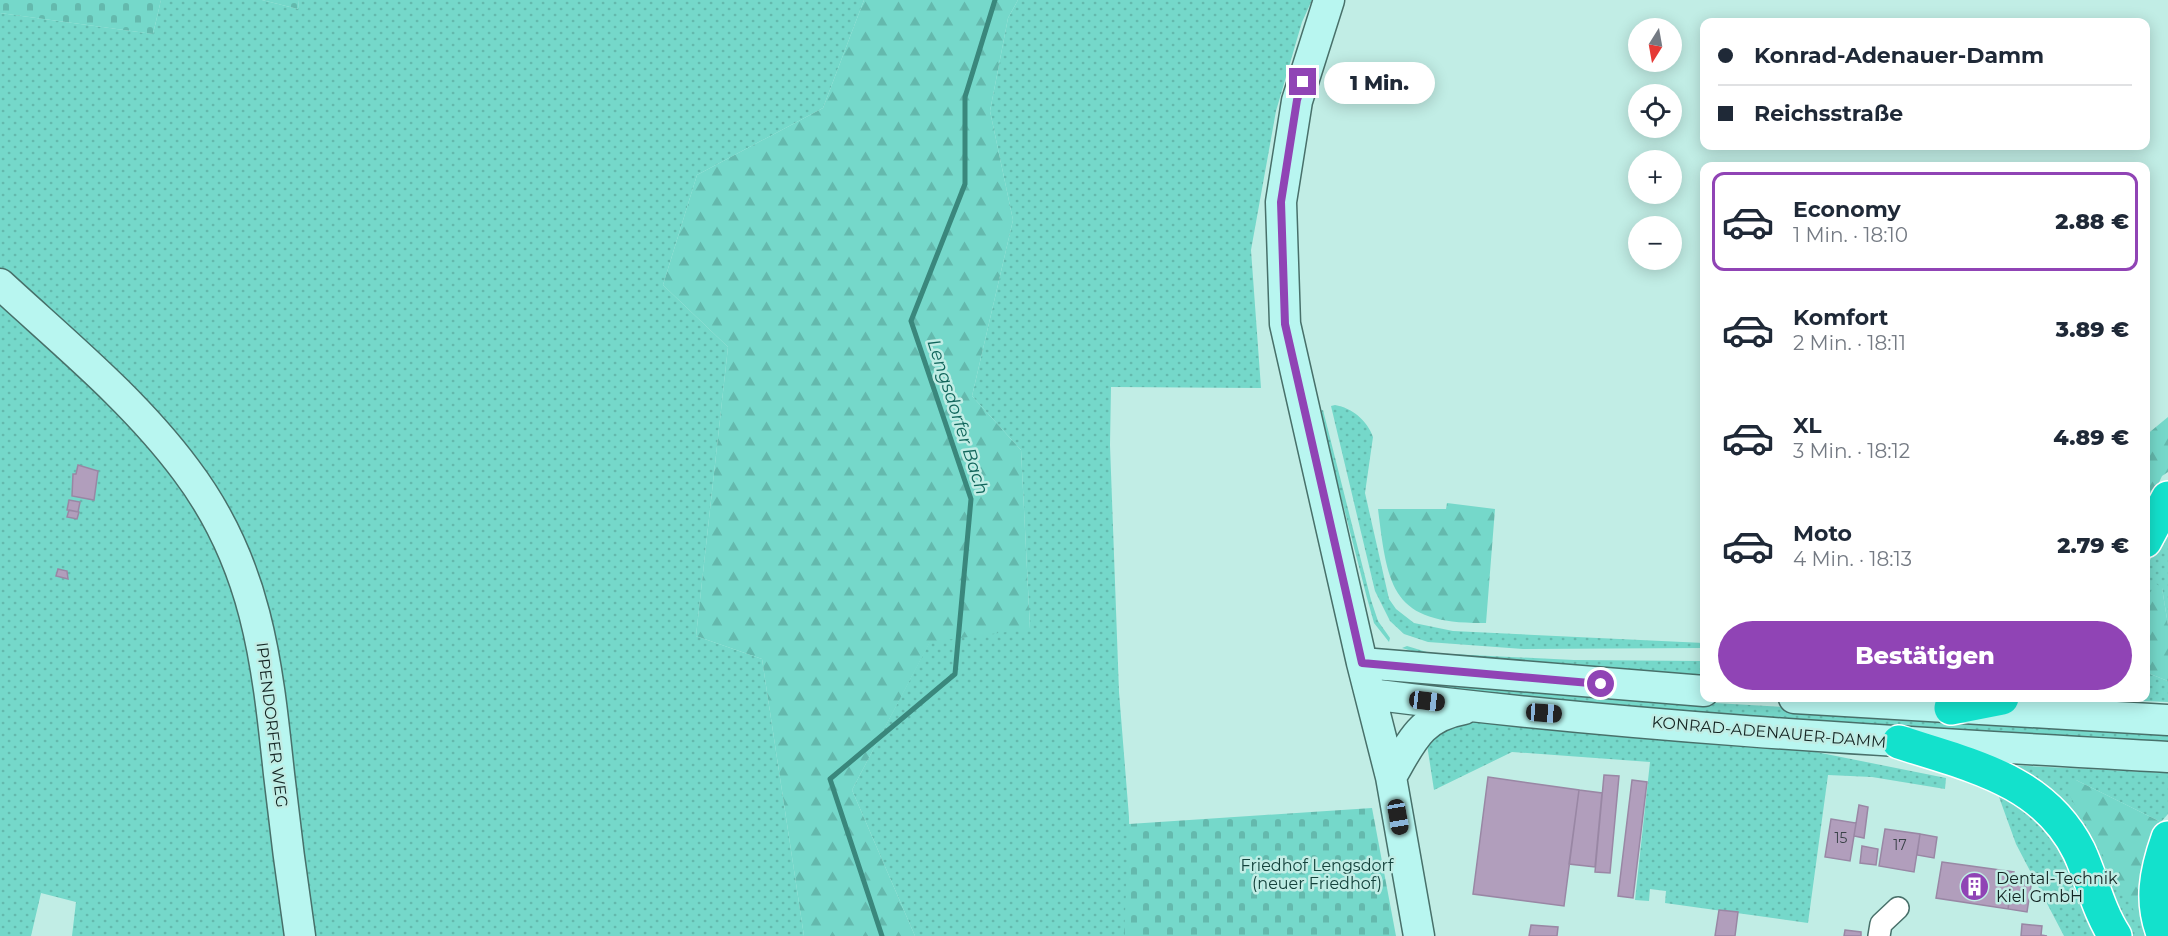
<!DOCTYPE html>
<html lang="de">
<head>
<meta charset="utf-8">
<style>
  body { margin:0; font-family:Montserrat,sans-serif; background:#f2f2f3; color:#1f2937; height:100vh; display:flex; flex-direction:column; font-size:22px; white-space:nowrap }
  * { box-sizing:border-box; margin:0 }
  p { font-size:20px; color:#747a83 }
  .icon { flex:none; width:33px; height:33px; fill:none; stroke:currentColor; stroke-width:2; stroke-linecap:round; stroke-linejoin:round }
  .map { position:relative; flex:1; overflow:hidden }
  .sheet { position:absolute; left:1700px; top:162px; width:450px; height:540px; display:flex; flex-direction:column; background:#fff; border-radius:12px; box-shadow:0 3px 15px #0003 }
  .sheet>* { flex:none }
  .banner { position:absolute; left:1700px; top:18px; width:450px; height:132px; border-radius:12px; box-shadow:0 3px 15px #0003; display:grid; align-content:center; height:132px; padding:0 18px; background:#fff }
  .needle { width:39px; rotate:191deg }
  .fabs { position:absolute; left:1628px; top:18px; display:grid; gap:12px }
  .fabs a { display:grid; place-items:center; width:54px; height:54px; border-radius:50%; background:#fff; box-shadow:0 3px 15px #0003; font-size:30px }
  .end { position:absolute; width:27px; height:27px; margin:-14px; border:8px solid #9044b5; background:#fff; box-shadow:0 0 0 3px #fff }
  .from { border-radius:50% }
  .bubble { position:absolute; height:42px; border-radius:21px; background:#fff; box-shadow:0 3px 15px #0003; font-size:20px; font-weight:800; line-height:42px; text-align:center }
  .car { position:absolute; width:18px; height:36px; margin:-18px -9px; border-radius:8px; box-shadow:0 0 4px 2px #0007; background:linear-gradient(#222 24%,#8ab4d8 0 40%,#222 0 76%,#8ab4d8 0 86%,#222 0) }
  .banner b { display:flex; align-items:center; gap:21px; height:57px; font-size:22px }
  .banner b+b { border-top:2px solid #e0e1e3 }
  .banner i { width:15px; height:15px; background:#1f2937 }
  ul { padding:10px 0 0; list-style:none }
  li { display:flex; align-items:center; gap:18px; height:99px; margin:0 12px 9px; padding:0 6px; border:3px solid transparent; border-radius:12px }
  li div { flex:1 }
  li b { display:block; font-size:22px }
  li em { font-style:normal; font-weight:800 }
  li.active { border-color:#9044b5 }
  li>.icon { width:54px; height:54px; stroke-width:1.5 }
  .cta { display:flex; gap:12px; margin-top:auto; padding:12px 18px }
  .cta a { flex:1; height:69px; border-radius:36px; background:#9044b5; color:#fff; font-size:24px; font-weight:800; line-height:69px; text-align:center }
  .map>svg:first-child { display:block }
  .grass { fill:url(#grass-dots) }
  .forest { fill:url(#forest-firs) }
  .cemetery { fill:url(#cemetery-stones) }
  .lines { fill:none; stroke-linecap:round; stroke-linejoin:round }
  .stream { stroke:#3a877c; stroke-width:5 }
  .building { fill:#b19ebc; stroke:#9987a4; stroke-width:1.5 }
  .street-casing { stroke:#48706a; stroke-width:24 }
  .secondary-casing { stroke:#48706a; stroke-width:33 }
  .highway-casing { stroke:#fff; stroke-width:36 }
  .street { stroke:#fff; stroke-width:21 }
  .secondary { stroke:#b8f6f0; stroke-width:30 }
  .highway { stroke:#13e1cc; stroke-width:33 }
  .route { stroke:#9044b5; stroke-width:8 }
  .labels { text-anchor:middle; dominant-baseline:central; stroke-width:5; stroke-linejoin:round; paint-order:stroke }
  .number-label { font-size:14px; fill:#3a4248 }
  .street-label { font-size:16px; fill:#132422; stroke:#c1ede5 }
  .park-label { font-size:16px; fill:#14423c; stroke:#c1ede5 }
  .poi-label { font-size:16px; fill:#132422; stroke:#c1ede5; text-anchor:start }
  .water-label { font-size:18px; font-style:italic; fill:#11655b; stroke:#c1ede5 }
</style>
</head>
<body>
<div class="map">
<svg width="2168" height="936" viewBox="0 0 2168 936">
  <defs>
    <pattern id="grass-dots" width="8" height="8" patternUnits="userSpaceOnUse" patternTransform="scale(1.5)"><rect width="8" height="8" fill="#75d8ca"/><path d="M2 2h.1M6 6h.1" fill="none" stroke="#64b9ad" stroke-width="1.8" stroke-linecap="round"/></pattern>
    <pattern id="forest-firs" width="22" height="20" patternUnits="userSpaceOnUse" patternTransform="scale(1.5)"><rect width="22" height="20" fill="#75d8ca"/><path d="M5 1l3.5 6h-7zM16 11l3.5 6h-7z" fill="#64b9ad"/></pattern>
    <pattern id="cemetery-stones" width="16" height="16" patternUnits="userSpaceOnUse" patternTransform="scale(1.5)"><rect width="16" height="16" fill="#75d8ca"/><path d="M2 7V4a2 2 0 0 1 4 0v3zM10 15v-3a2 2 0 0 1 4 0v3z" fill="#64b9ad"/></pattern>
  </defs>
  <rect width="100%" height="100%" fill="#c1ede5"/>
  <path class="grass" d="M 161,0 L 262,0 L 298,9 L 299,0 L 864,0 L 823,108 L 697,175 L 663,285 L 728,347 L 696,636 L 762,659 L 804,936 L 72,936 L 76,902 L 41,893 L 31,936 L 0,936 L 0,13 L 153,34 Z
    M 1018,0 L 1312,0 L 1302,22 L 1276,111 L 1251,250 L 1261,388 L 1111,387 L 1110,445 L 1119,692 L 1129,817 L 1131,936 L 915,936 L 852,790 L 930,641 L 1030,628 L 1021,450 L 972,396 L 1013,220 L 990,111 L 1008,18 Z
    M 1335,405 C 1352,408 1367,420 1373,437 L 1365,493 L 1389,599 L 1396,609 L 1414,623 L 1453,631 L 1704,643 L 1704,648 L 1523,649 L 1428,642 L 1404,634 L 1390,621 L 1375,591 L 1331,406 Z
    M 1323,410 L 1371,600 L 1378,621 L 1390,638 L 1389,642 L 1374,623 L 1367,598 L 1319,411 Z
    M 2168,521 L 2168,625 L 2162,588 L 2145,604 L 2145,571 Z
    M 1407,646 L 1430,653 L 1574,660 L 1704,661 L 1704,676 L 1429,656 L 1402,648 Z
    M 2145,672 L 2168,681 L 2168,702 L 2071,698 L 2145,698 Z
    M 1407,678 L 1715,703 L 2168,730 L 2168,745 L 2051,739 L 1410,692 Z
    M 1456,720 L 1801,749 L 1946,778 L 1945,789 L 1872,777 L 1828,775 L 1808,923 L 1665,903 L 1666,891 L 1650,889 L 1649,901 L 1635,900 L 1650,762 L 1512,752 L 1434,790 L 1426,738 Z
    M 2007,765 L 2168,773 L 2168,814 L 2161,822 L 2076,780 L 2148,936 L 2130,936 Z
    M 1999,797 L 2026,807 L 2057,848 L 2102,936 L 2064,936 L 2016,844 Z"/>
  <path class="forest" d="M 864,0 L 1018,0 L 1008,18 L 990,111 L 1013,220 L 972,396 L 1021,450 L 1030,629 L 930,642 L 852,790 L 915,936 L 804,936 L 762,659 L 696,636 L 728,347 L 663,285 L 697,175 L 823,108 Z
    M 2168,417 L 2168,472 L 2162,476 L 2145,513 L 2145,436 Z
    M 1447,503 L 1495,509 L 1486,623 C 1393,624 1388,591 1378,509 L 1446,509 Z
    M 2155,583 L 2162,588 L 2168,625 L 2168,681 L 2145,672 L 2145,604 Z
    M 2076,780 L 2161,822 L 2142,879 L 2148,936 L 2065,787 Z"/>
  <path class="cemetery" d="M 0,0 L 161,0 L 153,34 L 0,13 Z
    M 262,0 L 299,0 L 298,9 Z
    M 1372,808 L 1396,936 L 1124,936 L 1129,824 Z"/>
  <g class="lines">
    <path class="stream" d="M 882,936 L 830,779 L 955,674 L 971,499 L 911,321 L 965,184 L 965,97 L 995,0"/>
  </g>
  <path class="building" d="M 78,465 L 98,471 L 94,500 L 72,496 L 73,474 L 76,474 Z
    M 69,500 L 80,502 L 78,512 L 67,510 Z
    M 69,510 L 79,512 L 77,519 L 67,517 Z
    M 58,569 L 67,571 L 68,579 L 56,576 Z
    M 1604,775 L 1619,776 L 1610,873 L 1595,872 Z
    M 1488,777 L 1579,790 L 1564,906 L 1473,894 Z
    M 1632,780 L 1647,782 L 1633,898 L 1618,896 Z
    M 1579,790 L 1602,793 L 1595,867 L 1569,864 Z
    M 1859,805 L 1868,807 L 1864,838 L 1854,836 Z
    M 1831,819 L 1856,823 L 1850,861 L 1825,857 Z
    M 1885,829 L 1920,834 L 1914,872 L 1879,866 Z
    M 1920,834 L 1937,837 L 1934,858 L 1917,855 Z
    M 1862,846 L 1878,849 L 1876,865 L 1860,863 Z
    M 1942,862 L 2014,872 L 2008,909 L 1936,898 Z
    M 2013,876 L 2032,879 L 2027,912 L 2008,909 Z
    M 1719,910 L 1738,912 L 1735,936 L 1715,936 Z
    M 2022,924 L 2042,926 L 2041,935 L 2047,936 L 2021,936 Z
    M 1531,925 L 1558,927 L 1557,936 L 1529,936 Z
    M 1845,930 L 1861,932 L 1861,936 L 1844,936 Z"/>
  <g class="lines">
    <defs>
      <path id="street" d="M 1879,936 L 1881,924 L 1898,908"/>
      <path id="secondary" d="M 1329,0 L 1297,101 L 1281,202 L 1285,324 L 1362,663 L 1391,777 L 1419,936
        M 0,284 C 64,343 134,400 186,470 C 257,564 267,661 279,774 C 285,828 292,882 300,936
        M 1362,663 L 1704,691
        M 1370,694 C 1635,728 1902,742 2168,757
        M 1794,698 L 2168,720
        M 1391,777 C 1412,741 1420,717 1464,709"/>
      <path id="highway" d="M 2145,541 L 2168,498
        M 1951,708 L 2002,698
        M 1899,742 C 1969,765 2043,779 2079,851 C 2092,879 2098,910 2115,936
        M 2164,936 C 2150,902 2156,872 2168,838"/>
    </defs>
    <use href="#street" class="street-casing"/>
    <use href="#secondary" class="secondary-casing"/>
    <use href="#highway" class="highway-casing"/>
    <use href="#street" class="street"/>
    <use href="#secondary" class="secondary"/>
    <use href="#highway" class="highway"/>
  </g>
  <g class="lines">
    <path class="route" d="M 1303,82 L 1297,100 L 1281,202 L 1285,324 L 1362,663 L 1601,684"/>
  </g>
  <defs>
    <symbol id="building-disc" viewBox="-11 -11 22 22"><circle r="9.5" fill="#9044b5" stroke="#c1ede5"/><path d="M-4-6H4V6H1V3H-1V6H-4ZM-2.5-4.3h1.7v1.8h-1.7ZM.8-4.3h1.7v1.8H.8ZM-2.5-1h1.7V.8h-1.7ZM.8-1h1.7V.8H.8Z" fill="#fff"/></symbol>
  </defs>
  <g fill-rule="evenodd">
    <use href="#building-disc" x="1958" y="870" width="33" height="33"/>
  </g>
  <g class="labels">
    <g class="number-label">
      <text x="1841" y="838">15</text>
      <text x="1900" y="845">17</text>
    </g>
    <g class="street-label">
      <text transform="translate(272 725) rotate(83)">IPPENDORFER WEG</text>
      <text transform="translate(1769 732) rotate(5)">KONRAD-ADENAUER-DAMM</text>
    </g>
    <g class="park-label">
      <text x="1317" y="865">Friedhof Lengsdorf<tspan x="1317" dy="18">(neuer Friedhof)</tspan></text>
    </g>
    <g class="poi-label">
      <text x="1996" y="878">Dental-Technik<tspan x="1996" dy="18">Kiel GmbH</tspan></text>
    </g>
    <g class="water-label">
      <text transform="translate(958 417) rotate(72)">Lengsdorfer Bach</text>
    </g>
  </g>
</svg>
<div class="fabs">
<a><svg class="needle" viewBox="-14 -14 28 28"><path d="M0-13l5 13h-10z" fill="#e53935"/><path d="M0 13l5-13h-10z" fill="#747a83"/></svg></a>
<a><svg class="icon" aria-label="locate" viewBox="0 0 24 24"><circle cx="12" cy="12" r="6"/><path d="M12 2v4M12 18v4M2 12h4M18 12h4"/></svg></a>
<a>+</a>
<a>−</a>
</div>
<i class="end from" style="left:1601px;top:684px"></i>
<i class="end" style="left:1303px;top:82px"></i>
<div class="bubble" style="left:1324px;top:62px;width:111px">1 Min.</div>
<i class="car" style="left:1427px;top:701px;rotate:97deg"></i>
<i class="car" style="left:1544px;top:713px;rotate:94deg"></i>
<i class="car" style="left:1398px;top:817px;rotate:170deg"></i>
<div class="banner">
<b><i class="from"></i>Konrad-Adenauer-Damm</b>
<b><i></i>Reichsstraße</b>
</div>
<section class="sheet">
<ul>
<li class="active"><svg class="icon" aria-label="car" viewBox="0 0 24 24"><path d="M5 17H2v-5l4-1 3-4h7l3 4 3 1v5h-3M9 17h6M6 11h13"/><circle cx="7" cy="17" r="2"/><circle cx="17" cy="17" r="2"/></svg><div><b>Economy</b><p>1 Min. · 18:10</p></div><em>2.88 €</em></li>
<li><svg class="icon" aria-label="car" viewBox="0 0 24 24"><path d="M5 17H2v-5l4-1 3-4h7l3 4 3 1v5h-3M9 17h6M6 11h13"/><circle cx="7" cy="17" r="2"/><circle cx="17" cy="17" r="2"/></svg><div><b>Komfort</b><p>2 Min. · 18:11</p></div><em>3.89 €</em></li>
<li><svg class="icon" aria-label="car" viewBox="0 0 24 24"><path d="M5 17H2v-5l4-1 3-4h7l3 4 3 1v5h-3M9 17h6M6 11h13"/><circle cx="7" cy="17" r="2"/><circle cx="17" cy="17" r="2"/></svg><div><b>XL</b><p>3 Min. · 18:12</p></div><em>4.89 €</em></li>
<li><svg class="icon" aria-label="car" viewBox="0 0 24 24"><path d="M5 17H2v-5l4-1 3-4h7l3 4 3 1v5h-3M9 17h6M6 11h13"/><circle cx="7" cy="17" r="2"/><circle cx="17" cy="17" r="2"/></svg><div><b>Moto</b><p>4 Min. · 18:13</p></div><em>2.79 €</em></li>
</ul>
<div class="cta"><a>Bestätigen</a></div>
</section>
</div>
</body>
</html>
